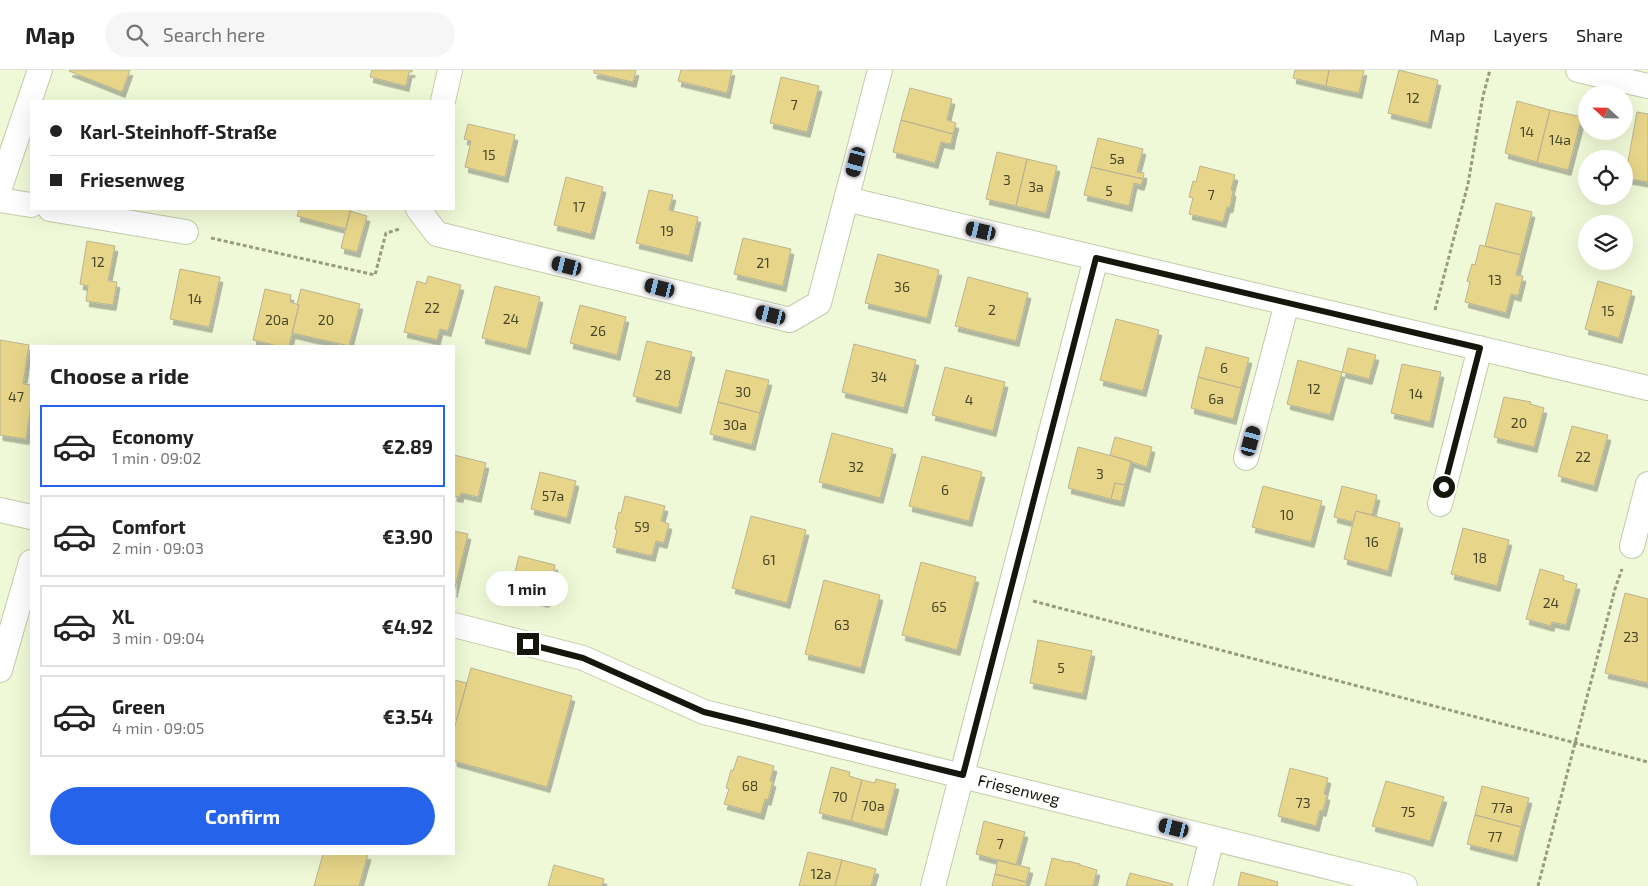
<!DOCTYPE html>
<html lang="en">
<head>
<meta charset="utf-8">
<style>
  body { margin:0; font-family:"Exo 2",sans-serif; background:#f6f6f6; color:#222; height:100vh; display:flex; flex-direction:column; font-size:19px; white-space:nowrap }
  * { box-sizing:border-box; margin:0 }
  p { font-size:16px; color:#767676 }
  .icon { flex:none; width:28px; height:28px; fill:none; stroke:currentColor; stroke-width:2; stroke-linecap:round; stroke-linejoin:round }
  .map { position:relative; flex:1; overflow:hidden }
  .sheet { position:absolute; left:30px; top:275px; width:425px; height:510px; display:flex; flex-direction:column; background:#fff; border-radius:0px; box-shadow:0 5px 20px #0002 }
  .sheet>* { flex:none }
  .banner { position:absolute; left:30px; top:30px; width:425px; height:110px; border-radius:0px; box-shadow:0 5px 20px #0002; display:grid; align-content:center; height:110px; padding:0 20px; background:#fff }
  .needle { width:32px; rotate:292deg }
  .controls { position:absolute; left:1578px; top:15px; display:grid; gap:10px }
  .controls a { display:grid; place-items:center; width:55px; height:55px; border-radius:50%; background:#fff; box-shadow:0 5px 20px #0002; font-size:25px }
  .end { position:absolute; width:22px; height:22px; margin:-11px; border:6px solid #14170b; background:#fff; box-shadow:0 0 0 2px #fff }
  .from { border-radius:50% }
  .bubble { position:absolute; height:35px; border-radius:18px; background:#fff; box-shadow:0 5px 20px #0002; font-size:16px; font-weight:700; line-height:35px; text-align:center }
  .car { position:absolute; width:15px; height:30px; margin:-15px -8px; border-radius:6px; box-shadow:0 0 4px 1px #0007; background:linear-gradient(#222 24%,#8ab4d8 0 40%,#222 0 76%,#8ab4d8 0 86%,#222 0) }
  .banner b { display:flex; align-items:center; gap:18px; height:48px; font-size:19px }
  .banner b+b { border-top:1px solid #e0e0e0 }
  .banner i { width:12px; height:12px; background:#222 }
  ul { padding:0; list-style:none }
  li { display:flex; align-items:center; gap:15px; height:82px; margin:0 10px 8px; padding:0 10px; border:2px solid #e0e0e0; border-radius:0px }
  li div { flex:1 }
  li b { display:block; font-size:19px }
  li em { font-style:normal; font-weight:700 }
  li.current { border-color:#2563eb }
  li>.icon { width:45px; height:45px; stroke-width:1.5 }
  h2 { padding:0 20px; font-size:22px; line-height:60px }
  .primary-button { display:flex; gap:10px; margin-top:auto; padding:10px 20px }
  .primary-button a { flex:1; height:58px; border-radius:30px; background:#2563eb; color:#fff; font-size:20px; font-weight:700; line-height:58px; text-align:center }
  header { display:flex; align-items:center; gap:30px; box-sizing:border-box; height:70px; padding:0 25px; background:#fff; border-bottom:1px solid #e0e0e0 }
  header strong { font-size:24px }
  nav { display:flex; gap:28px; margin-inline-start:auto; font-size:18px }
  .search { width:350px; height:45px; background:#f6f6f6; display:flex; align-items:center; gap:12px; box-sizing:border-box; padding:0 18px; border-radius:28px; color:#767676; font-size:19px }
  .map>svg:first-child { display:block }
  .building { fill:#e7d689; stroke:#bab392; filter:url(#shadow) }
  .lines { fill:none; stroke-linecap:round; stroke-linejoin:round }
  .street-casing { stroke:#c2cbaa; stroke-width:26 }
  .path { stroke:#969c83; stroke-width:3; stroke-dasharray:4 2.5; stroke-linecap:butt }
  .street { stroke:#fff; stroke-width:24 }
  .route { stroke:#14170b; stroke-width:6 }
  .labels { text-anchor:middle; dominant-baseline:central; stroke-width:4.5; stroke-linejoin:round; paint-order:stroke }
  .number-label { font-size:14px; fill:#49472a }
  .street-label { font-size:16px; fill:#14170b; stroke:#fff }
</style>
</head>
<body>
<header>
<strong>Map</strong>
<div class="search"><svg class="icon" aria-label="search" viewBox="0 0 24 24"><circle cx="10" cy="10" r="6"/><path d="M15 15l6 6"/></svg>Search here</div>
<nav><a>Map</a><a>Layers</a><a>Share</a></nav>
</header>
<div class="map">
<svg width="1648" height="816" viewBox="0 0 1648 816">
  <defs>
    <filter id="shadow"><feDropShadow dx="3" dy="5.5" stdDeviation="0" flood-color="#0004"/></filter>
  </defs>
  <rect width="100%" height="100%" fill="#f0f9d7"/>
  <path class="building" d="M 70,0 L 130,0 L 122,22 L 69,1 Z
    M 372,0 L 412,0 L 412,2 L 409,2 L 406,16 L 370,7 Z
    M 594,0 L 636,0 L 633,12 L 594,3 Z
    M 681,0 L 732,0 L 727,23 L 678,11 Z
    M 1295,0 L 1329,0 L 1326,16 L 1293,8 Z
    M 1329,0 L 1364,0 L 1359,23 L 1326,16 Z
    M 1399,0 L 1438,10 L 1428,53 L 1388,43 Z
    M 781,7 L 819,16 L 807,62 L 770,53 Z
    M 910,18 L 952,29 L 947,50 L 956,53 L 953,64 L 901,50 Z
    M 1517,31 L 1550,40 L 1537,92 L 1505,83 Z
    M 1550,40 L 1582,47 L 1568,100 L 1537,92 Z
    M 1637,42 L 1648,44 L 1648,112 L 1625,108 Z
    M 901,50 L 953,64 L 951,74 L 941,72 L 935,93 L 893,82 Z
    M 468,54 L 515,65 L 505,107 L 465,97 L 471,71 L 464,69 Z
    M 1098,68 L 1143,79 L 1137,102 L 1144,103 L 1143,109 L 1091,97 Z
    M 997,82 L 1027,89 L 1016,136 L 986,129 Z
    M 1027,89 L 1057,96 L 1046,143 L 1016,136 Z
    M 1200,96 L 1235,105 L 1231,120 L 1233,121 L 1230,137 L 1227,137 L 1223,152 L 1189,144 L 1193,128 L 1189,127 L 1193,111 L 1196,112 Z
    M 1091,97 L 1143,109 L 1141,115 L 1134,113 L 1129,136 L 1084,125 Z
    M 566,107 L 603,117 L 591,164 L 554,155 Z
    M 649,120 L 673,125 L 669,140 L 698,147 L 689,186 L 636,173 Z
    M 1496,133 L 1532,142 L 1521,185 L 1485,176 Z
    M 299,139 L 351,139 L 346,159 L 297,146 Z
    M 350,141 L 367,146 L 357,182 L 341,178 Z
    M 743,168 L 791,179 L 783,216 L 734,204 Z
    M 87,171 L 115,176 L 108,211 L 117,212 L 113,235 L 86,231 L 88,216 L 80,214 Z
    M 1480,175 L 1521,185 L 1516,205 L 1523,206 L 1518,226 L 1511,224 L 1506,243 L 1465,232 L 1470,212 L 1467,211 L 1472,194 L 1475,195 Z
    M 878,184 L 939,200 L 927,248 L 865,233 Z
    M 180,199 L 220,207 L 209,257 L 170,249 Z
    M 428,206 L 461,215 L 448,261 L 440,259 L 437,270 L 404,262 L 417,211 L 426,214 Z
    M 968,207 L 1028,223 L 1016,271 L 955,256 Z
    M 1598,211 L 1632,221 L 1619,268 L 1585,259 Z
    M 495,216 L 540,227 L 527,279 L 482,268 Z
    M 265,219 L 291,225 L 290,232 L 299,235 L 289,276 L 278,276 L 253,270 Z
    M 301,219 L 360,234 L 349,276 L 292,263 L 299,235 L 297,234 Z
    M 580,235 L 626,247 L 617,285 L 570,273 Z
    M 1116,249 L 1159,260 L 1143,321 L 1100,310 Z
    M 0,270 L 29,275 L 23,314 L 31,315 L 31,336 L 26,369 L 0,365 Z
    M 647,271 L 692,282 L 678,338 L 633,326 Z
    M 854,274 L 916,290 L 904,338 L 842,322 Z
    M 1206,277 L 1249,288 L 1241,318 L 1198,307 Z
    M 1348,278 L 1376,285 L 1369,309 L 1342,302 Z
    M 1298,290 L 1342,302 L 1330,345 L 1287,334 Z
    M 1402,294 L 1441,302 L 1430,352 L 1391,343 Z
    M 945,297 L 1005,312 L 993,361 L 932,345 Z
    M 726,300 L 769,310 L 760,343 L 718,332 Z
    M 1198,307 L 1241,318 L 1233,349 L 1191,338 Z
    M 1504,327 L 1531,332 L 1530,334 L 1544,338 L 1534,377 L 1494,367 Z
    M 718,332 L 760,343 L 752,375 L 710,364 Z
    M 1572,356 L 1608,365 L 1594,416 L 1558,406 Z
    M 832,363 L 893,379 L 880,428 L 819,412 Z
    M 1115,367 L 1152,377 L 1147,397 L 1110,385 Z
    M 1078,377 L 1131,391 L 1125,415 L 1115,413 L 1111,429 L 1068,418 Z
    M 454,385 L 486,393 L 478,427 L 461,423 L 460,427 L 454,426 Z
    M 922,386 L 982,402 L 969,451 L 909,436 Z
    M 540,402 L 576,411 L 567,448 L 531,439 Z
    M 1115,413 L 1125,415 L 1121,431 L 1111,429 Z
    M 1263,416 L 1322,431 L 1311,472 L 1252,457 Z
    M 1342,416 L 1377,425 L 1372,445 L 1356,441 L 1353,452 L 1334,447 Z
    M 625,426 L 665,436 L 661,451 L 669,454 L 664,473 L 656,471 L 652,486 L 613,477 L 617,460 L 615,459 L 619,442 L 621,443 Z
    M 1356,441 L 1400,453 L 1388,501 L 1344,489 Z
    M 751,446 L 806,460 L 787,533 L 732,518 Z
    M 1463,458 L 1509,470 L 1497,516 L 1451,504 Z
    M 454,461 L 468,464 L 454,522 Z
    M 519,486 L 555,495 L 546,532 L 510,523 Z
    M 921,492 L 976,507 L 957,580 L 902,565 Z
    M 1540,499 L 1564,506 L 1563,510 L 1577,514 L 1566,555 L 1552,552 L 1551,556 L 1526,549 Z
    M 824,510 L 880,525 L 861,598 L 805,584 Z
    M 1625,523 L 1648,529 L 1648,613 L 1605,603 Z
    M 1038,570 L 1092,581 L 1083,624 L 1030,613 Z
    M 471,598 L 572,626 L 547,717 L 454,691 L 454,659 Z
    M 454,610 L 467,613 L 457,649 L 454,649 Z
    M 738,686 L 774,696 L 770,711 L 773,711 L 768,730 L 765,729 L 761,744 L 724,734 L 729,719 L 726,718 L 731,700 L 733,701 Z
    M 831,697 L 850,702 L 849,706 L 862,710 L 851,751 L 819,743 Z
    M 1290,698 L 1328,708 L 1324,724 L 1327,725 L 1323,741 L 1320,740 L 1316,756 L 1278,746 Z
    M 876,709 L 896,714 L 884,760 L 851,751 L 862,710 L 875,713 Z
    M 1386,711 L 1444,727 L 1430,771 L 1372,756 Z
    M 1482,716 L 1529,728 L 1521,757 L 1475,745 Z
    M 1475,745 L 1521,757 L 1514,786 L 1467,774 Z
    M 984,751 L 1025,762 L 1016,795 L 976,784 Z
    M 808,782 L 842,790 L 835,816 L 799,816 Z
    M 323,784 L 368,784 L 359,816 L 314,816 Z
    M 1052,788 L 1068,792 L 1068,791 L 1080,794 L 1080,795 L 1097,800 L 1093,816 L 1045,816 Z
    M 842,790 L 876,799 L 871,816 L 835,816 Z
    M 998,790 L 1030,798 L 1026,812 L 995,804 Z
    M 554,795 L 604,809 L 602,816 L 548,816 Z
    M 1241,802 L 1278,812 L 1277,816 L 1238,816 Z
    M 1130,803 L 1173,814 L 1172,816 L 1126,816 Z
    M 995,804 L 1026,812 L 1026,816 L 992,816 Z"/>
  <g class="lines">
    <defs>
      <path id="street" d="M 1578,0 L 1648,16
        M 443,31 L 450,0
        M 0,117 L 40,0
        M 846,129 L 1648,318
        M 0,130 L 31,135
        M 50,139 L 186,162
        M 418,139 L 437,164 L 790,250 L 819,233 L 880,0
        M 1246,388 L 1287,233
        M 1440,434 L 1480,278
        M 0,440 L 31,447
        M 1632,476 L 1648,414
        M 454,555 L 583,588 L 704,642 L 1405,816
        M 0,600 L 31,492
        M 933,816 L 1096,188
        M 1200,816 L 1212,768"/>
    </defs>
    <use href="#street" class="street-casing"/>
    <path class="path" d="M 211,168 L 375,205 L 386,163 L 400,159
      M 1435,240 L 1468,114 L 1483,26 L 1490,0
      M 1033,531 L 1648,692
      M 1538,816 L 1615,519 L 1622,499"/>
    <use href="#street" class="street"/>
  </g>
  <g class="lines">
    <path class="route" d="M 528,574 L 583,588 L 704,642 L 963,705 L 1096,188 L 1480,278 L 1444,417"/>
  </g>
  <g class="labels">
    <g class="number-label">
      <text x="1413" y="27">12</text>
      <text x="794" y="34">7</text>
      <text x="1527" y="61">14</text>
      <text x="1560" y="69">14a</text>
      <text x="489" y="84">15</text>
      <text x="1117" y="88">5a</text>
      <text x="1007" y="109">3</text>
      <text x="1036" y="116">3a</text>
      <text x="1109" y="120">5</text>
      <text x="1211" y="124">7</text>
      <text x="579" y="136">17</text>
      <text x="667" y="160">19</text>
      <text x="98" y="191">12</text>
      <text x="763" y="192">21</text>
      <text x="1495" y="209">13</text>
      <text x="902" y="216">36</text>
      <text x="195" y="228">14</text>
      <text x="432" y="237">22</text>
      <text x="992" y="239">2</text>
      <text x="1608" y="240">15</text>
      <text x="511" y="248">24</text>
      <text x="277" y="249">20a</text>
      <text x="326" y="249">20</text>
      <text x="598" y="260">26</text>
      <text x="1224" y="297">6</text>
      <text x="663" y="304">28</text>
      <text x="879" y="306">34</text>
      <text x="1314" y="318">12</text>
      <text x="743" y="321">30</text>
      <text x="1416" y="323">14</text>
      <text x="16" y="326">47</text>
      <text x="1216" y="328">6a</text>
      <text x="969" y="329">4</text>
      <text x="1519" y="352">20</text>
      <text x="735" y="354">30a</text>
      <text x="1583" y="386">22</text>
      <text x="856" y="396">32</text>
      <text x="1100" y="403">3</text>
      <text x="945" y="419">6</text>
      <text x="553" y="425">57a</text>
      <text x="1287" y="444">10</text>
      <text x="642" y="456">59</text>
      <text x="1372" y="471">16</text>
      <text x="1480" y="487">18</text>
      <text x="769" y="489">61</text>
      <text x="1551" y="532">24</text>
      <text x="939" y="536">65</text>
      <text x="842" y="554">63</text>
      <text x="1631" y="566">23</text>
      <text x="1061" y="597">5</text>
      <text x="750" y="715">68</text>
      <text x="840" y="726">70</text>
      <text x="1303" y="732">73</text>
      <text x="873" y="735">70a</text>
      <text x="1502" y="737">77a</text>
      <text x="1408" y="741">75</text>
      <text x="1495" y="766">77</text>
      <text x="1000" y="773">7</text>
      <text x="821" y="803">12a</text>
    </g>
    <g class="street-label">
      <text transform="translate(1019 719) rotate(14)">Friesenweg</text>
    </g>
  </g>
</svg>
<div class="controls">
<a><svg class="needle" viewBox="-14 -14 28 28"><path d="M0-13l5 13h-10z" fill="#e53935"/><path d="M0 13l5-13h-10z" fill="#767676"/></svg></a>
<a><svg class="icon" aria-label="locate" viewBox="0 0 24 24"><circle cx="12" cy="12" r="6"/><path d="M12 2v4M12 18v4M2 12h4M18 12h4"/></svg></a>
<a><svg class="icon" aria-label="layers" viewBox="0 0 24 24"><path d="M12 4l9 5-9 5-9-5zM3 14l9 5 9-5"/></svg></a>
</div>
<i class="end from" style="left:1444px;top:417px"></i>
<i class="end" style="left:528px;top:574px"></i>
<div class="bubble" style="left:486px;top:501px;width:82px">1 min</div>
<i class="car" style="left:856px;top:92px;rotate:195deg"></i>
<i class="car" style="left:981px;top:161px;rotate:283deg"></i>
<i class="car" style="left:567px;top:196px;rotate:284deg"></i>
<i class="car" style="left:660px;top:218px;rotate:284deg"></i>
<i class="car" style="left:771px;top:245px;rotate:284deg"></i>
<i class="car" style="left:1251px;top:371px;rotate:15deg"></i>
<i class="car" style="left:1174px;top:758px;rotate:284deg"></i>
<div class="banner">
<b><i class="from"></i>Karl-Steinhoff-Straße</b>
<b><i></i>Friesenweg</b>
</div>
<section class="sheet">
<h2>Choose a ride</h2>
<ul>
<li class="current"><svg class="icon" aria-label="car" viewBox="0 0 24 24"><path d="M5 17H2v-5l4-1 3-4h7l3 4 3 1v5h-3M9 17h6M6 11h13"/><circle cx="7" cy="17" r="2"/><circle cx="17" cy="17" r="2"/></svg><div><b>Economy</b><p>1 min · 09:02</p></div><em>€2.89</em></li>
<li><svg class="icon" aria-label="car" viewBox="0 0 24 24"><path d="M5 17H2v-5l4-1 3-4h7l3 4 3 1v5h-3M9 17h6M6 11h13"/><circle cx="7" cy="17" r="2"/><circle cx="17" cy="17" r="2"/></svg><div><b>Comfort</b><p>2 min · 09:03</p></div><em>€3.90</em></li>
<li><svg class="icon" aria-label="car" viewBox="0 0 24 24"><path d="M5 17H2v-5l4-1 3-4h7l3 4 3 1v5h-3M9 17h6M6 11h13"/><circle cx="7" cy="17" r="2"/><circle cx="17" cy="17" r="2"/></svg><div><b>XL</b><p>3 min · 09:04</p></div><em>€4.92</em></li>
<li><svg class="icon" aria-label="car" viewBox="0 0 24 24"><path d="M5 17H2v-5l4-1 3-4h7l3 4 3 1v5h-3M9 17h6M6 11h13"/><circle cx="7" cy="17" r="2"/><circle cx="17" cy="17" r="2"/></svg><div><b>Green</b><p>4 min · 09:05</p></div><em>€3.54</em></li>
</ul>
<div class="primary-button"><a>Confirm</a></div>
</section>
</div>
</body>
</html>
